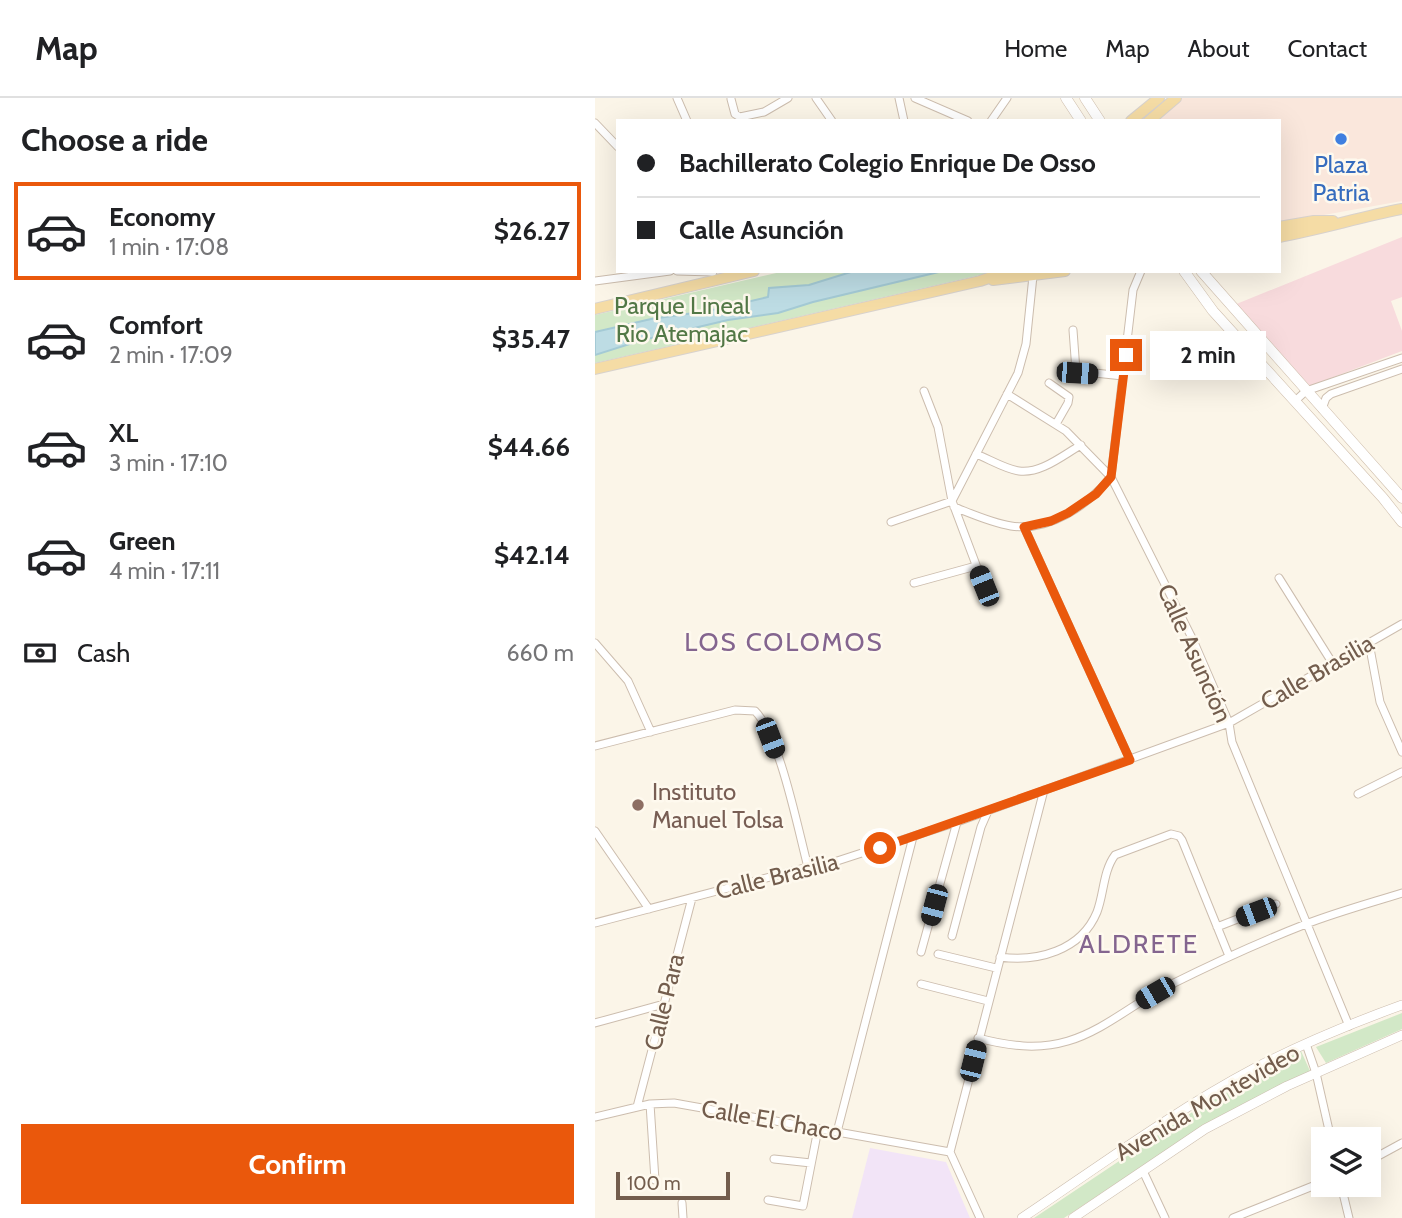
<!DOCTYPE html>
<html lang="en">
<head>
<meta charset="utf-8">
<style>
  body { margin:0; font-family:Cabin,sans-serif; background:#f6f6f6; color:#202124; height:100vh; display:flex; flex-direction:column; font-size:26px; white-space:nowrap }
  * { box-sizing:border-box; margin:0 }
  p { font-size:23px; color:#757577 }
  .icon { flex:none; width:38px; height:38px; fill:none; stroke:currentColor; stroke-width:2; stroke-linecap:round; stroke-linejoin:round }
  .map { position:relative; flex:1; overflow:hidden }
  .side { display:flex; flex-direction:column; background:#fff; width:595px }
  .side>* { flex:none }
  .hud { position:absolute; left:21px; top:21px; width:665px; height:154px; border-radius:0px; box-shadow:0 7px 28px #0002; display:grid; align-content:center; height:154px; padding:0 21px; background:#fff }
  .tools { position:absolute; left:716px; top:1029px; display:grid; gap:14px }
  .tools a { display:grid; place-items:center; width:70px; height:70px; border-radius:0px; background:#fff; box-shadow:0 7px 28px #0002; font-size:35px }
  .scale { position:absolute; left:21px; bottom:18px; width:114px; box-sizing:border-box; padding-left:7px; border:4px solid #735d4d; border-top:0; font-size:19px; line-height:24px; white-space:nowrap; color:#735d4d; -webkit-text-stroke:5px #fef9ee; paint-order:stroke }
  .end { position:absolute; width:32px; height:32px; margin:-16px; border:9px solid #ea580c; background:#fff; box-shadow:0 0 0 4px #fff }
  .from { border-radius:50% }
  .bubble { position:absolute; height:49px; border-radius:0px; background:#fff; box-shadow:0 7px 28px #0002; font-size:23px; font-weight:800; line-height:49px; text-align:center }
  .car { position:absolute; width:21px; height:42px; margin:-21px -10px; border-radius:9px; box-shadow:0 0 5px 2px #0007; background:linear-gradient(#222 24%,#8ab4d8 0 40%,#222 0 76%,#8ab4d8 0 86%,#222 0) }
  .hud b { display:flex; align-items:center; gap:24px; height:66px; font-size:26px }
  .hud b+b { border-top:2px solid #e0e0e0 }
  .hud i { width:18px; height:18px; background:#202124 }
  ul { padding:0; list-style:none }
  li { display:flex; align-items:center; gap:21px; height:98px; margin:0 14px 10px; padding:0 7px; border:4px solid transparent; border-radius:0px }
  li div { flex:1 }
  li b { display:block; font-size:26px }
  li em { font-style:normal; font-weight:800 }
  li.on { border-color:#ea580c }
  li>.icon { width:63px; height:63px; stroke-width:1.5 }
  h2 { padding:0 21px; font-size:32px; line-height:84px }
  .pay { display:flex; align-items:center; gap:18px; height:77px; padding:0 21px; font-size:26px }
  .pay p { margin-inline-start:auto }
  .button { display:flex; gap:14px; margin-top:auto; padding:14px 21px }
  .button a { flex:1; height:80px; border-radius:0px; background:#ea580c; color:#fff; font-size:28px; font-weight:800; line-height:80px; text-align:center }
  header { display:flex; align-items:center; gap:42px; box-sizing:border-box; height:98px; padding:0 35px; background:#fff; border-bottom:2px solid #e0e0e0 }
  header strong { font-size:33px }
  nav { display:flex; gap:38px; margin-inline-start:auto; font-size:24px }
  main { display:flex; flex:1; min-height:0 }
  .map>svg:first-child { display:block }
  .commercial { fill:#fae7dc }
  .education { fill:#f2e4f7 }
  .medical { fill:#f8dbdd }
  .green { fill:#d2e8c7 }
  .water { fill:#bddce4; stroke:#a4cad5; stroke-width:2 }
  .lines { fill:none; stroke-linecap:round; stroke-linejoin:round }
  .minor-casing { stroke:#ccbdae; stroke-width:9 }
  .tertiary-casing { stroke:#ccbdae; stroke-width:10 }
  .secondary-casing { stroke:#cfbeac; stroke-width:11 }
  .primary-casing { stroke:#d8d2cd; stroke-width:12 }
  .minor { stroke:#fff; stroke-width:7 }
  .tertiary { stroke:#fff; stroke-width:9 }
  .secondary { stroke:#fff; stroke-width:10 }
  .primary { stroke:#f5dca5; stroke-width:10 }
  .route { stroke:#ea580c; stroke-width:9 }
  .shop-dot { fill:#3f7fe0; stroke:#fef9ee; stroke-width:2.5 }
  .education-dot { fill:#8d6e63; stroke:#fef9ee; stroke-width:2.5 }
  .labels { text-anchor:middle; dominant-baseline:central; stroke-width:5; stroke-linejoin:round; paint-order:stroke }
  .shop-label { font-size:24px; fill:#366cbe; stroke:#fef9ee }
  .park-label { font-size:24px; fill:#527846; stroke:#fef9ee }
  .street-label { font-size:24px; fill:#735d4d; stroke:#fef9ee }
  .education-label { font-size:24px; fill:#785e54; stroke:#fef9ee; text-anchor:start }
  .neighbourhood-label { font-size:26px; letter-spacing:2px; fill:#84658f; stroke:#fef9ee }
</style>
</head>
<body>
<header>
<strong>Map</strong>
<nav><a>Home</a><a>Map</a><a>About</a><a>Contact</a></nav>
</header>
<main>
<section class="side">
<h2>Choose a ride</h2>
<ul>
<li class="on"><svg class="icon" aria-label="car" viewBox="0 0 24 24"><path d="M5 17H2v-5l4-1 3-4h7l3 4 3 1v5h-3M9 17h6M6 11h13"/><circle cx="7" cy="17" r="2"/><circle cx="17" cy="17" r="2"/></svg><div><b>Economy</b><p>1 min · 17:08</p></div><em>$26.27</em></li>
<li><svg class="icon" aria-label="car" viewBox="0 0 24 24"><path d="M5 17H2v-5l4-1 3-4h7l3 4 3 1v5h-3M9 17h6M6 11h13"/><circle cx="7" cy="17" r="2"/><circle cx="17" cy="17" r="2"/></svg><div><b>Comfort</b><p>2 min · 17:09</p></div><em>$35.47</em></li>
<li><svg class="icon" aria-label="car" viewBox="0 0 24 24"><path d="M5 17H2v-5l4-1 3-4h7l3 4 3 1v5h-3M9 17h6M6 11h13"/><circle cx="7" cy="17" r="2"/><circle cx="17" cy="17" r="2"/></svg><div><b>XL</b><p>3 min · 17:10</p></div><em>$44.66</em></li>
<li><svg class="icon" aria-label="car" viewBox="0 0 24 24"><path d="M5 17H2v-5l4-1 3-4h7l3 4 3 1v5h-3M9 17h6M6 11h13"/><circle cx="7" cy="17" r="2"/><circle cx="17" cy="17" r="2"/></svg><div><b>Green</b><p>4 min · 17:11</p></div><em>$42.14</em></li>
</ul>
<div class="pay"><svg class="icon" aria-label="cash" viewBox="0 0 24 24"><path d="M3 7h18v10H3z"/><circle cx="12" cy="12" r="2"/></svg>Cash<p>660 m</p></div>
<div class="button"><a>Confirm</a></div>
</section>
<div class="map">
<svg width="807" height="1120" viewBox="0 0 807 1120">
  <rect width="100%" height="100%" fill="#fbf5e8"/>
  <path class="commercial" d="M 587,0 L 807,0 L 807,103 L 684,125 L 684,23 L 560,23 Z"/>
  <path class="education" d="M 275,1050 L 351,1064 L 375,1120 L 257,1120 Z"/>
  <path class="medical" d="M 807,139 L 807,199 L 796,203 L 807,233 L 807,253 L 715,288 L 639,207 Z"/>
  <path class="green" d="M 190,173 L 403,173 L 0,265 L 0,217 Z
    M 807,915 L 807,931 L 731,965 L 721,949 Z
    M 706,953 L 715,973 L 607,1028 L 469,1120 L 439,1120 L 599,1013 Z"/>
  <path class="water" d="M 259,173 L 348,173 L 218,204 L 183,215 L 133,222 L 44,243 L 0,257 L 0,234 L 56,221 L 113,213 L 173,199 L 174,190 L 214,187 Z"/>
  <g class="lines">
    <defs>
      <path id="minor" d="M 82,0 L 92,23
        M 221,0 L 237,23
        M 304,0 L 309,23
        M 320,0 L 373,23
        M 136,1 L 140,16 L 145,19 L 169,14 L 193,0
        M 396,23 L 412,0
        M 0,25 L 23,49
        M 82,173 L 118,174
        M 546,173 L 538,192 L 516,379 L 598,542 L 634,625 L 637,644 L 754,928
        M 0,183 L 75,173
        M 478,232 L 481,273 L 528,278
        M 454,285 L 474,299 L 473,305 L 461,326
        M 329,293 L 343,329 L 357,403 L 389,488
        M 412,296 L 471,333 L 516,379
        M 700,303 L 711,293 L 807,260
        M 727,311 L 731,300 L 736,296 L 807,271
        M 381,356 C 394,361 410,371 424,373 C 446,376 468,357 486,347
        M 359,409 C 377,416 397,425 416,428 C 454,434 493,407 516,379
        M 296,424 L 357,403 L 423,275 L 431,246 L 438,178
        M 429,429 L 535,662
        M 684,480 L 738,566
        M 319,485 L 381,468
        M 0,545 L 33,583 L 56,634
        M 774,545 L 785,604 L 807,654
        M 0,648 L 140,612 L 160,613 C 185,638 203,732 213,769
        M 763,696 L 807,674
        M 0,733 L 54,811
        M 0,825 L 213,769 L 236,765 L 362,724 L 634,625 L 807,526
        M 622,829 L 681,806
        M 357,838 L 386,729 L 393,713
        M 326,854 L 362,724
        M 343,856 L 401,870
        M 405,859 C 442,864 486,853 502,814 C 509,796 508,773 520,757 L 576,736 L 584,738 L 587,742 L 634,858
        M 326,886 L 393,903
        M 0,925 L 69,906
        M 383,940 C 413,948 443,952 473,943 C 510,932 540,904 575,887 C 619,865 665,844 711,826 C 742,814 775,805 807,795
        M 711,946 L 721,975 L 736,1041
        M 55,1006 L 60,1082
        M 42,1009 L 97,800
        M 0,1019 L 55,1006 L 79,1005 L 355,1054
        M 242,1034 L 318,739
        M 179,1061 L 216,1065
        M 774,1063 L 807,1045
        M 548,1073 L 570,1120
        M 746,1087 L 754,1120
        M 173,1102 L 208,1108 L 223,1031
        M 87,1105 L 88,1120
        M 385,1120 L 355,1054 L 449,692
        M 638,1120 L 728,1084"/>
      <path id="tertiary" d="M 427,1120 C 503,1069 579,1013 660,970 C 707,946 757,925 807,907
        M 478,1120 L 610,1031 L 692,988 L 807,937"/>
      <path id="secondary" d="M 471,0 L 486,23
        M 490,0 L 505,23
        M 589,173 L 618,213 L 788,400 L 807,424
        M 606,173 L 807,400"/>
      <path id="primary" d="M 536,23 L 564,0
        M 554,23 L 581,0
        M 684,129 L 719,123 L 738,123
        M 684,139 C 726,131 766,119 807,111
        M 398,182 L 470,173
        M 0,211 L 159,173
        M 0,271 L 385,183 L 414,173"/>
    </defs>
    <use href="#minor" class="minor-casing"/>
    <use href="#tertiary" class="tertiary-casing"/>
    <use href="#secondary" class="secondary-casing"/>
    <use href="#primary" class="primary-casing"/>
    <use href="#minor" class="minor"/>
    <use href="#tertiary" class="tertiary"/>
    <use href="#secondary" class="secondary"/>
    <use href="#primary" class="primary"/>
  </g>
  <g class="lines">
    <path class="route" d="M 285,750 L 535,662 L 429,429 L 456,423 L 473,415 L 501,396 L 516,379 L 531,257"/>
  </g>
  <circle class="shop-dot" cx="746" cy="41" r="7"/>
  <circle class="education-dot" cx="43" cy="707" r="7"/>
  <g class="labels">
    <g class="shop-label">
      <text x="746" y="66">Plaza<tspan x="746" dy="28">Patria</tspan></text>
    </g>
    <g class="park-label">
      <text x="87" y="207">Parque Lineal<tspan x="87" dy="28">Rio Atemajac</tspan></text>
    </g>
    <g class="street-label">
      <text transform="translate(600 555) rotate(66)">Calle Asunción</text>
      <text transform="translate(722 574) rotate(-30)">Calle Brasilia</text>
      <text transform="translate(182 778) rotate(-14)">Calle Brasilia</text>
      <text transform="translate(69 904) rotate(-76)">Calle Para</text>
      <text transform="translate(612 1004) rotate(-30)">Avenida Montevideo</text>
      <text transform="translate(177 1022) rotate(10)">Calle El Chaco</text>
    </g>
    <g class="education-label">
      <text x="57" y="693">Instituto<tspan x="57" dy="28">Manuel Tolsa</tspan></text>
    </g>
    <g class="neighbourhood-label">
      <text x="189" y="544">LOS COLOMOS</text>
      <text x="544" y="846">ALDRETE</text>
    </g>
  </g>
</svg>
<div class="tools">
<a><svg class="icon" aria-label="layers" viewBox="0 0 24 24"><path d="M12 4l9 5-9 5-9-5zM3 14l9 5 9-5"/></svg></a>
</div>
<div class="scale">100 m</div>
<i class="end from" style="left:285px;top:750px"></i>
<i class="end" style="left:531px;top:257px"></i>
<div class="bubble" style="left:555px;top:233px;width:116px">2 min</div>
<i class="car" style="left:482px;top:275px;rotate:94deg"></i>
<i class="car" style="left:389px;top:488px;rotate:338deg"></i>
<i class="car" style="left:175px;top:640px;rotate:159deg"></i>
<i class="car" style="left:339px;top:807px;rotate:195deg"></i>
<i class="car" style="left:661px;top:814px;rotate:249deg"></i>
<i class="car" style="left:560px;top:895px;rotate:240deg"></i>
<i class="car" style="left:378px;top:963px;rotate:14deg"></i>
<div class="hud">
<b><i class="from"></i>Bachillerato Colegio Enrique De Osso</b>
<b><i></i>Calle Asunción</b>
</div>
</div>
</main>
</body>
</html>
